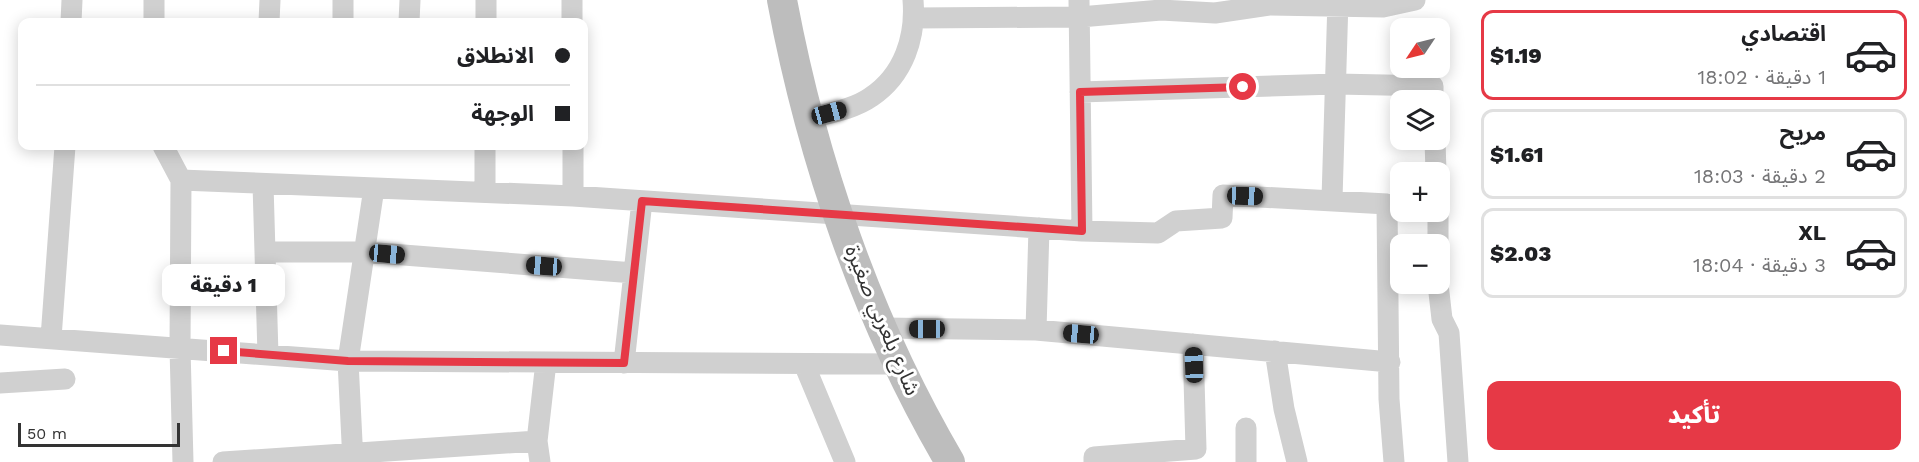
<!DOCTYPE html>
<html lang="ar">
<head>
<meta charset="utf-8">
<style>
  body { margin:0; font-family:"Work Sans","Noto Sans Arabic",sans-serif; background:#f6f6f6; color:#202124; direction:rtl; height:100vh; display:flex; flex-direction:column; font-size:22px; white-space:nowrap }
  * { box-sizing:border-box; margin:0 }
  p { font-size:20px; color:#757577 }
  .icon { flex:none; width:33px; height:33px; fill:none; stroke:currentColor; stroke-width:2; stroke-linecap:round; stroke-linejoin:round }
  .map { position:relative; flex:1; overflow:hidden; direction:ltr }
  .panel { display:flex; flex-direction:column; background:#fff; width:450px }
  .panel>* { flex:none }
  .hud { position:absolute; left:18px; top:18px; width:570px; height:132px; border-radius:12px; box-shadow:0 3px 15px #0003; direction:rtl; display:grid; align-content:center; height:132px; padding:0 18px; background:#fff }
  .needle { width:39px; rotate:235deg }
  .controls { position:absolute; left:1390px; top:18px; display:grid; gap:12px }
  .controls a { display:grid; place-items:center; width:60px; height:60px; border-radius:12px; background:#fff; box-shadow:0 3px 15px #0003; font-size:30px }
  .scale { position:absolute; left:18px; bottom:15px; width:162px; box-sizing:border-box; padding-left:6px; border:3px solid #333; border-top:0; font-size:16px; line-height:21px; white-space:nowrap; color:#333; -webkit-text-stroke:4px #fff; paint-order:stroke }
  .end { position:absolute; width:27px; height:27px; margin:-14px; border:8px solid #e63946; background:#fff; box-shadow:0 0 0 3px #fff }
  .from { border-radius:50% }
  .bubble { position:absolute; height:42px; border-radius:12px; background:#fff; box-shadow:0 3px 15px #0003; font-size:20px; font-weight:800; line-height:42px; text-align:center; direction:rtl }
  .car { position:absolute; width:18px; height:36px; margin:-18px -9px; border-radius:8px; box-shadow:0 0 4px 2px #0007; background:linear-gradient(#222 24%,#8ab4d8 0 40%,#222 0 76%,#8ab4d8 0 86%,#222 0) }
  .hud b { display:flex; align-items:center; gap:21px; height:57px; font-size:22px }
  .hud b+b { border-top:2px solid #e0e0e0 }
  .hud i { width:15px; height:15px; background:#202124 }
  ul { padding:10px 0 0; list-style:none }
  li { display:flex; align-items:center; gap:18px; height:90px; margin:0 12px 9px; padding:0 6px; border:3px solid #e0e0e0; border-radius:12px }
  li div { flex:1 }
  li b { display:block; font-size:22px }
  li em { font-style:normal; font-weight:800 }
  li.current { border-color:#e63946 }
  li>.icon { width:54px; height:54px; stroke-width:1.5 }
  .button { display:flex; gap:12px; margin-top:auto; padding:12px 18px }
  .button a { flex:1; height:69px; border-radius:12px; background:#e63946; color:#fff; font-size:24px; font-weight:800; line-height:69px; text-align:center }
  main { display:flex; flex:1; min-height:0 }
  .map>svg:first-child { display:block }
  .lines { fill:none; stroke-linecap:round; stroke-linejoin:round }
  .minor { stroke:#d0d0d0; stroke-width:21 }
  .secondary { stroke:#bdbdbd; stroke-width:30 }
  .route { stroke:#e63946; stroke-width:8 }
  .labels { text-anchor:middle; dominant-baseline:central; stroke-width:6; stroke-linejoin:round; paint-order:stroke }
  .street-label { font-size:21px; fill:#333; stroke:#fff }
</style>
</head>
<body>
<main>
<section class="panel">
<ul>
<li class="current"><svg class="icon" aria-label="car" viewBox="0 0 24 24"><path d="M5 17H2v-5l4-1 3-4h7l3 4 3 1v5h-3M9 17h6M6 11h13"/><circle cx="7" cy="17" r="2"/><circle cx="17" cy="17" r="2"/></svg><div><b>اقتصادي</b><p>1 دقيقة · 18:02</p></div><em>$1.19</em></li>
<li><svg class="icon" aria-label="car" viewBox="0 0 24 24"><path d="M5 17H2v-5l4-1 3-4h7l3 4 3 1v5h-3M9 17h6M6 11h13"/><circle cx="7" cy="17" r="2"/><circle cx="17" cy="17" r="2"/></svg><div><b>مريح</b><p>2 دقيقة · 18:03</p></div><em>$1.61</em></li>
<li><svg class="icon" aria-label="car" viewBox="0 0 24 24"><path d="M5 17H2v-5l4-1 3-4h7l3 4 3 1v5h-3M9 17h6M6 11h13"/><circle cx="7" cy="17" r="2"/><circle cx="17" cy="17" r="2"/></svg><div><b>XL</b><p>3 دقيقة · 18:04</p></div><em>$2.03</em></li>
</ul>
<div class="button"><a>تأكيد</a></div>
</section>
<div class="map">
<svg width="1469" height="462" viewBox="0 0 1469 462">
  <rect width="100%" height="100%" fill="#fff"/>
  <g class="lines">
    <path class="minor" d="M 154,0 L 154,22
      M 572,0 L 572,22
      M 1079,0 L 1082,231
      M 914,18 L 1080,17 L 1161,10 L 1215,13 L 1269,5 L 1383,7 L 1415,0
      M 71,22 L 72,0
      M 269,22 L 270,0
      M 343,22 L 343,0
      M 409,22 L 410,0
      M 486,22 L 486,0
      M 1080,92 L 1336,84 L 1433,86 L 1433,100
      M 810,118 C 830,113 854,109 871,97 C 904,75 916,37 913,0
      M 1435,140 L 1436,172
      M 163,146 L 181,180 L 180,348 L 183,462
      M 573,146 L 573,196
      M 181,180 L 573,196 L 1082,231 L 1158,233 L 1176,221 L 1222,218 L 1223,195 L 1387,204 L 1389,399 L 1394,462
      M 263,184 L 268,355
      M 485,192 L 485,146
      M 1332,199 L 1338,0
      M 1438,244 L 1438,212
      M 265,252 L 365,252 L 634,273
      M 1438,284 L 1442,319 L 1449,333 L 1458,462
      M 883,328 L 1036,330 L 1390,362
      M 1036,330 L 1039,228
      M 0,335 L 348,361 L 899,364
      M 51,338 L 65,146
      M 1275,351 L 1284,409 L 1297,462
      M 624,363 L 642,201
      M 804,364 L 845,462
      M 0,383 L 65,379
      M 1246,428 L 1246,462
      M 223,462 L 537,441
      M 353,462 L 348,361 L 374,188
      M 540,462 L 537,441 L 546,362
      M 1094,462 L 1094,457 L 1196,449 L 1193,344"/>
    <path class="secondary" d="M 782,0 C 812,160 867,321 950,462"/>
  </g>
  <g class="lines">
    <path class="route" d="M 224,351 L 348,361 L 624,363 L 642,201 L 1082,231 L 1080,92 L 1243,87"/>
  </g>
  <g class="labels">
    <g class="street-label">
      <text transform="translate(883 320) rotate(67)">شارع بلعربي صغيرة</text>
    </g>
  </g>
</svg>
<div class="controls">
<a><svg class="needle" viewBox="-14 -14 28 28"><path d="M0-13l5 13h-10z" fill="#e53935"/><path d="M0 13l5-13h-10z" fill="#757577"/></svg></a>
<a><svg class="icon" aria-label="layers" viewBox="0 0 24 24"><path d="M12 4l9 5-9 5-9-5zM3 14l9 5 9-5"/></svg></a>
<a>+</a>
<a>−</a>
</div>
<div class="scale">50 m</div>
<i class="end from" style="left:1243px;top:87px"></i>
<i class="end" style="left:224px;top:351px"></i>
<div class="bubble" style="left:162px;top:264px;width:123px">1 دقيقة</div>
<i class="car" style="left:829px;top:113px;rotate:75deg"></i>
<i class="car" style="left:1245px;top:196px;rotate:92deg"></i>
<i class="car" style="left:387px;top:254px;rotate:95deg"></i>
<i class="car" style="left:544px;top:266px;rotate:274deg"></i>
<i class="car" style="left:927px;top:329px;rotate:270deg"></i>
<i class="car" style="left:1081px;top:334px;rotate:275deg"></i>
<i class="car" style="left:1194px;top:365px;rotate:358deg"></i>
<div class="hud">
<b><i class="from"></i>الانطلاق</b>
<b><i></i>الوجهة</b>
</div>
</div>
</main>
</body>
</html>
